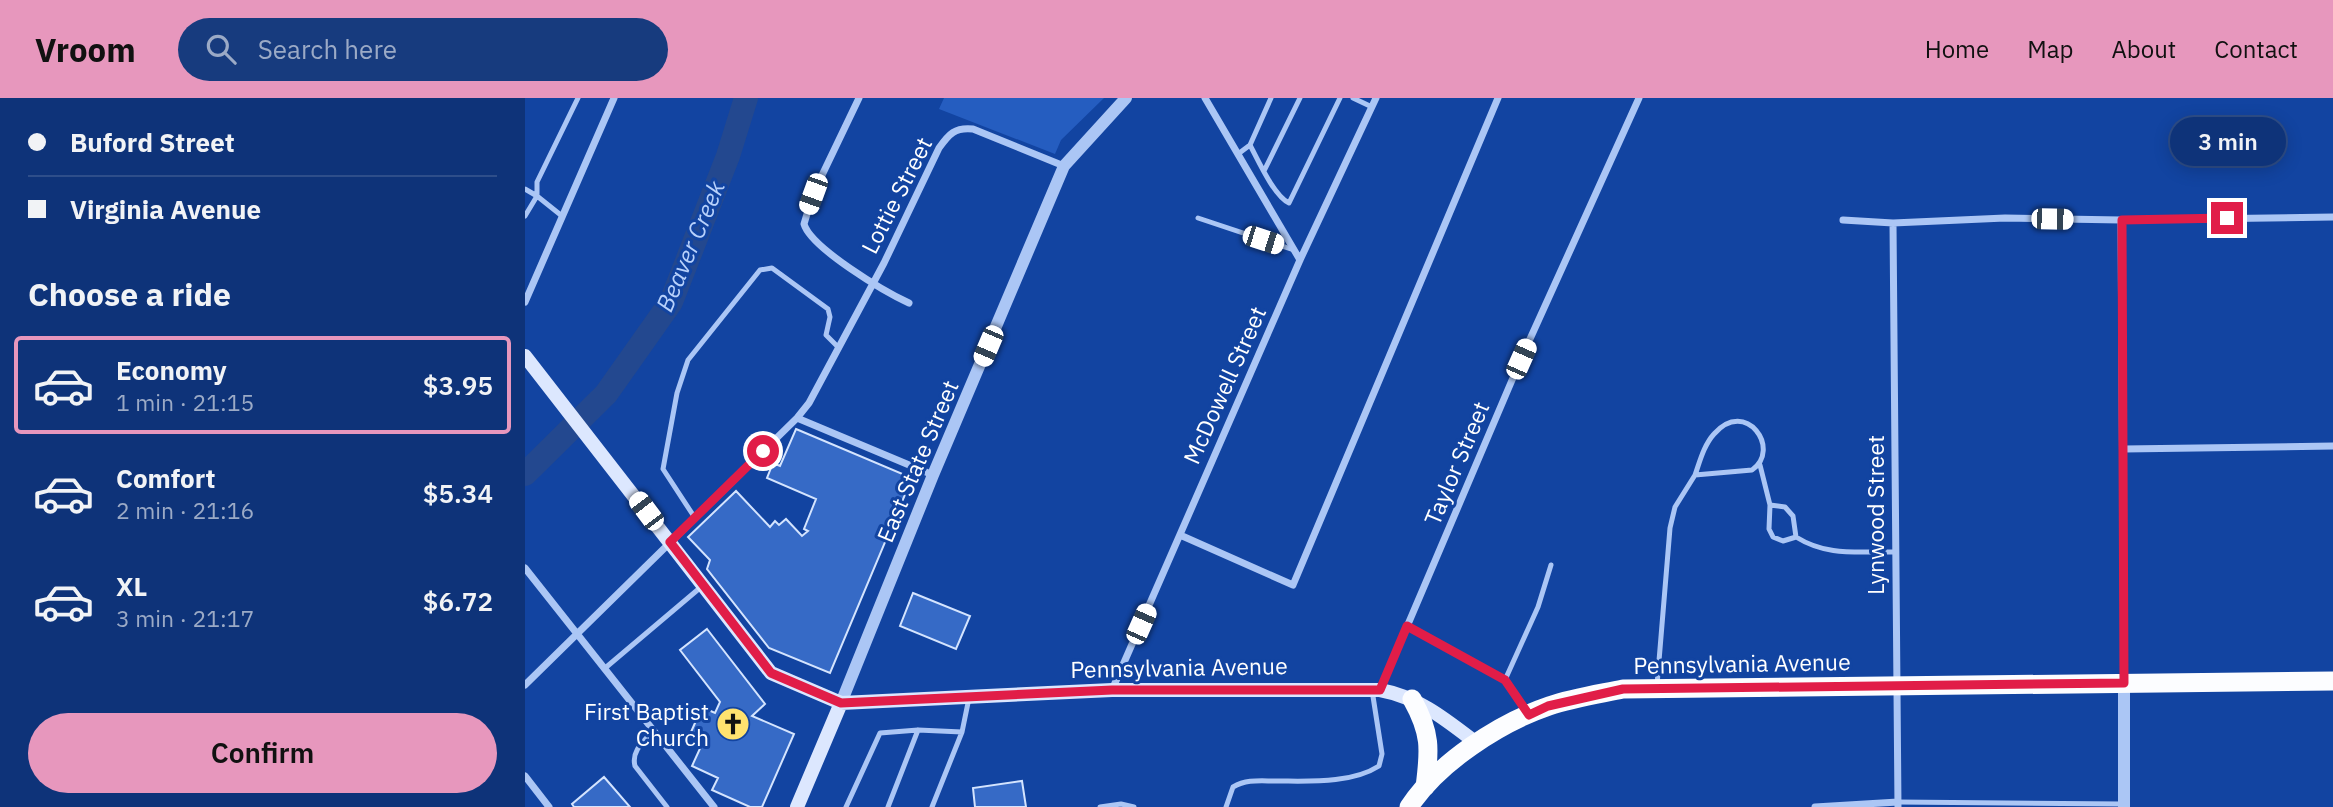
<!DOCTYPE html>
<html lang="en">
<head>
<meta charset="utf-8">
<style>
  body { margin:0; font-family:"IBM Plex Sans",sans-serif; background:#173b7e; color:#f1f3f6; height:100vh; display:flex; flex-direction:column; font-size:26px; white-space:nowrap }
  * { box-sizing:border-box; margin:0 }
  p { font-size:23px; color:#9baac6 }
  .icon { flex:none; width:38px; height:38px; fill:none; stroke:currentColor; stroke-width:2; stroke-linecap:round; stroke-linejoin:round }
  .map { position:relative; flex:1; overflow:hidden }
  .drawer { display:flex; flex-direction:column; background:#0e3379; width:525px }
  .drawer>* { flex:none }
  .hud { display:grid; align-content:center; height:154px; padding:0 28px; background:#0e3379 }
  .end { position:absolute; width:32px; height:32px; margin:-16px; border:9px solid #e11d48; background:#fff; box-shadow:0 0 0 4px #fff }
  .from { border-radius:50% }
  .bubble { position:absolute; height:49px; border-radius:24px; background:#0e3379; box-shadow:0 4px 18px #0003,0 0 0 2px #2e4e8a; font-size:23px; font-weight:600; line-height:49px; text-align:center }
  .car { position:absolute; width:21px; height:42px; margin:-21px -10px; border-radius:9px; box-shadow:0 0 5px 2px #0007; background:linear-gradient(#fff 24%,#345 0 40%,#fff 0 76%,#345 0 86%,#fff 0) }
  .hud b { display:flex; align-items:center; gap:24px; height:66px; font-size:26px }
  .hud b+b { border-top:2px solid #2e4e8a }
  .hud i { width:18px; height:18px; background:#f1f3f6 }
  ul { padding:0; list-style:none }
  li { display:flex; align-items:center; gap:21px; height:98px; margin:0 14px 10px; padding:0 14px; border:4px solid transparent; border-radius:7px }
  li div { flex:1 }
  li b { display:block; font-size:26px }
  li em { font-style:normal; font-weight:600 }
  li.on { border-color:#e797bd }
  li>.icon { width:63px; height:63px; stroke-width:1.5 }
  h2 { padding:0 28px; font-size:32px; line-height:84px }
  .cta { display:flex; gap:14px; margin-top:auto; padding:14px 28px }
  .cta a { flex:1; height:80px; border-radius:42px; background:#e797bd; color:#111; font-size:28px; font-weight:600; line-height:80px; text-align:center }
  header { display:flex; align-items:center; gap:42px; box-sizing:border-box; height:98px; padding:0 35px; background:#e797bd; color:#111 }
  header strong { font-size:33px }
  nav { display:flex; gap:38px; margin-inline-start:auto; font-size:24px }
  .search { width:490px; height:63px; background:#173b7e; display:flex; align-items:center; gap:18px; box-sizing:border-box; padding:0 24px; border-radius:38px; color:#9baac6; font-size:26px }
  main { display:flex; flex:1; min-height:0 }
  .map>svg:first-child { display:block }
  .green { fill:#255dc0 }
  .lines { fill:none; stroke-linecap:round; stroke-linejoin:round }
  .river { stroke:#23488f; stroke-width:24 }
  .building { fill:#366ac6; stroke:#d4e4fe; stroke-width:2 }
  .service { stroke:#abc6f5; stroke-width:5 }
  .minor { stroke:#abc6f5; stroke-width:7 }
  .tertiary { stroke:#abc6f5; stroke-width:12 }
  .secondary { stroke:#dce7fe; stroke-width:14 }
  .trunk { stroke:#fcfdff; stroke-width:19 }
  .route { stroke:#e11d48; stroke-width:9 }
  .labels { text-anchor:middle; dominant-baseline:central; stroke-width:6; stroke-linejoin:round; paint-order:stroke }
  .street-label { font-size:23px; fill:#fff; stroke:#1244a1 }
  .poi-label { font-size:23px; fill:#fff; stroke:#1244a1; text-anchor:end }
  .water-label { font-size:24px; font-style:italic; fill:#b8d1fb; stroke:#1244a1 }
</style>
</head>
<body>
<header>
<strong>Vroom</strong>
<div class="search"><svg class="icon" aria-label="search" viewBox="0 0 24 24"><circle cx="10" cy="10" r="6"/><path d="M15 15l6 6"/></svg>Search here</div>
<nav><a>Home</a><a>Map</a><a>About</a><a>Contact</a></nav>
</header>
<main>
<section class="drawer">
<div class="hud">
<b><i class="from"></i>Buford Street</b>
<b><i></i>Virginia Avenue</b>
</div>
<h2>Choose a ride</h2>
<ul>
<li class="on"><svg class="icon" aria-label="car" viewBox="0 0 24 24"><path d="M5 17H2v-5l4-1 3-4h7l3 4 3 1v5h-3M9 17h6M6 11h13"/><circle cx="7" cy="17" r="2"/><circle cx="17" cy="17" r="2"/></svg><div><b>Economy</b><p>1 min · 21:15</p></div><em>$3.95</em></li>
<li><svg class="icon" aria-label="car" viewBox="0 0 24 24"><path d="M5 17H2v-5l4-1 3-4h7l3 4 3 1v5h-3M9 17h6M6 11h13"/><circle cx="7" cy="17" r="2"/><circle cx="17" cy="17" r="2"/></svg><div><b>Comfort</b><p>2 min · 21:16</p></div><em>$5.34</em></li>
<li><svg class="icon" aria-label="car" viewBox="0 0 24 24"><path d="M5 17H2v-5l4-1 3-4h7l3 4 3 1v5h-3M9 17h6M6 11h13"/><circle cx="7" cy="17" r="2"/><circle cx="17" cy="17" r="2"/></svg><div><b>XL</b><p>3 min · 21:17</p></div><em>$6.72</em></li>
</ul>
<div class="cta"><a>Confirm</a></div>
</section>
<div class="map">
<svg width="1808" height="709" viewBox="0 0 1808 709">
  <rect width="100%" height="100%" fill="#1244a1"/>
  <path class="green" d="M 419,0 L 579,0 L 536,42 L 530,56 L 414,11 Z"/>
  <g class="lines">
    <path class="river" d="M 0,376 L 81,296 L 146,204 L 203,58 L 221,0"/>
  </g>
  <path class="building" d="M 271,331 L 387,380 L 305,575 L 244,550 L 182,471 L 185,462 L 163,439 L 211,393 L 245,429 L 250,423 L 254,427 L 261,421 L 277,438 L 283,433 L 279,431 L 291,401 L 242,380 L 248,365 L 255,368 Z
    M 388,495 L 445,518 L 431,551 L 375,528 Z
    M 182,531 L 240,606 L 227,618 L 269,636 L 237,709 L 225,709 L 187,692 L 193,680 L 167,668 L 178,644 L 166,634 L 174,616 L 181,611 L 190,615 L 195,604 L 155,552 Z
    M 79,679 L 105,709 L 49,709 L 47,706 Z
    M 497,683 L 501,709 L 450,709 L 448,690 Z"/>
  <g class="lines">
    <path class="service" d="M 828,0 L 847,9
      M 725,47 C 733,62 749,98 764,105 L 815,0
      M 713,56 L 725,47 L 746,0
      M 739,73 L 775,0
      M 0,91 L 12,98 L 0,118
      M 37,118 L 12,98 L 12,84 L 53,0
      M 673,120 L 769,152
      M 1235,367 L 1245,407
      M 170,420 L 138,371 L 152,295 L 163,262 L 235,172 L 247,170 L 303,211 L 305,219 L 301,237 L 314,250
      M 1271,439 L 1258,443 L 1248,439 L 1244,431 L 1245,407 L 1260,409 L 1268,418 L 1271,439 C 1303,459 1333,453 1370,454
      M 882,528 L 980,582 L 1000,612
      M 79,571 L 176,489
      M 980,582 L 1013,509 L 1026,467
      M 1132,587 L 1145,430 L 1150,409 L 1170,377 L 1227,372 C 1257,352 1221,299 1189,336 C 1179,347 1175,363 1170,377
      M 128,633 C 119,643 106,653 110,668 L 142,709
      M 1373,704 L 1597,706
      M 321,709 L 355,635 L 393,632 L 437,634
      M 363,709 L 393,632
      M 407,709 L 437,634 L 444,600
      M 575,709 L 596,706 L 609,709
      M 701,709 L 708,689 C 722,681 735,683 751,683 C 783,683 826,686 854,668 L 857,656 L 847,592"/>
    <path class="minor" d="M 334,0 L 288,96 L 279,126 C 286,150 360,194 384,205
      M 680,0 L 775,162
      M 1318,122 L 1368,125 L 1480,120 L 1596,122 L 1808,119
      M 1596,122 L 1599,584
      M 1368,125 L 1373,709
      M 0,204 L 89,0
      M 272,320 L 408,377
      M 1599,351 L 1808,348
      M 655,437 L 768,487 L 973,0
      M 0,470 L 189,709
      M 0,587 L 272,320 L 284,305 L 359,165 L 414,50 C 424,36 430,29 448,31 L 539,68
      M 587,592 L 775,162 L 851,0
      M 855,592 L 996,261 L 1114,0
      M 0,678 L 24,709
      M 1290,709 L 1373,704"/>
    <path class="tertiary" d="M 1599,585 L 1599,709
      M 316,605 L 408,377 L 539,68 L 601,0"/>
    <path class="secondary" d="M 0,258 L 246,575 L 316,605 L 587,592 L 855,592 C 893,599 920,621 950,644
      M 272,709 L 316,605"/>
    <path class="trunk" d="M 887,601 C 906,635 905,651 900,689
      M 884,709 C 913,665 974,625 1024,608 C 1047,600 1074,596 1098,591 L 1808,583"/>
  </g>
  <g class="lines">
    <path class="route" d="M 238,353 L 145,444 L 246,575 L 316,605 L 587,592 L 855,592 L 882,528 L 980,582 L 1004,617 L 1023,608 L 1098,591 L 1599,585 L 1597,122 L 1702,120"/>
  </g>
  <defs>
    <symbol id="church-disc" viewBox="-11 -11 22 22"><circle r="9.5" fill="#ffe26f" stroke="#1244a1"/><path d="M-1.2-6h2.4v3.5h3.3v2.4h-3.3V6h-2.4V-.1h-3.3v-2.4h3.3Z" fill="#111"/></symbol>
  </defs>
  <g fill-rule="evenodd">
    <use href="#church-disc" x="189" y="607" width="38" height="38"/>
  </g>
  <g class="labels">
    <g class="street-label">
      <text transform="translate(371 97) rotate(-63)">Lottie Street</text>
      <text transform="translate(699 287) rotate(-66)">McDowell Street</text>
      <text transform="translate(392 363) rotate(-67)">East State Street</text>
      <text transform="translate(931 365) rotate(-67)">Taylor Street</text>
      <text transform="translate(1350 417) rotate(-90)">Lynwood Street</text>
      <text transform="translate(1217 565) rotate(-1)">Pennsylvania Avenue</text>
      <text transform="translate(654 569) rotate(-1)">Pennsylvania Avenue</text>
    </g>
    <g class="poi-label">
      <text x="184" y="613">First Baptist<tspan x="184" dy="26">Church</tspan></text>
    </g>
    <g class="water-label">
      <text transform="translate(165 148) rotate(-67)">Beaver Creek</text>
    </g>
  </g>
</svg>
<i class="end from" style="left:238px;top:353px"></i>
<i class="end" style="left:1702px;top:120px"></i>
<div class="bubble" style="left:1645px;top:19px;width:116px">3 min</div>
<i class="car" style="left:288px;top:96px;rotate:200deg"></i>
<i class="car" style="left:1527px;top:121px;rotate:91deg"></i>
<i class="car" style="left:738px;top:142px;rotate:108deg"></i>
<i class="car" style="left:463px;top:248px;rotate:203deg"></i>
<i class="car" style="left:996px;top:261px;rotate:24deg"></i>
<i class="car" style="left:121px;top:413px;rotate:323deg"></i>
<i class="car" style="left:616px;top:526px;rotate:24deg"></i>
</div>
</main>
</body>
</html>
